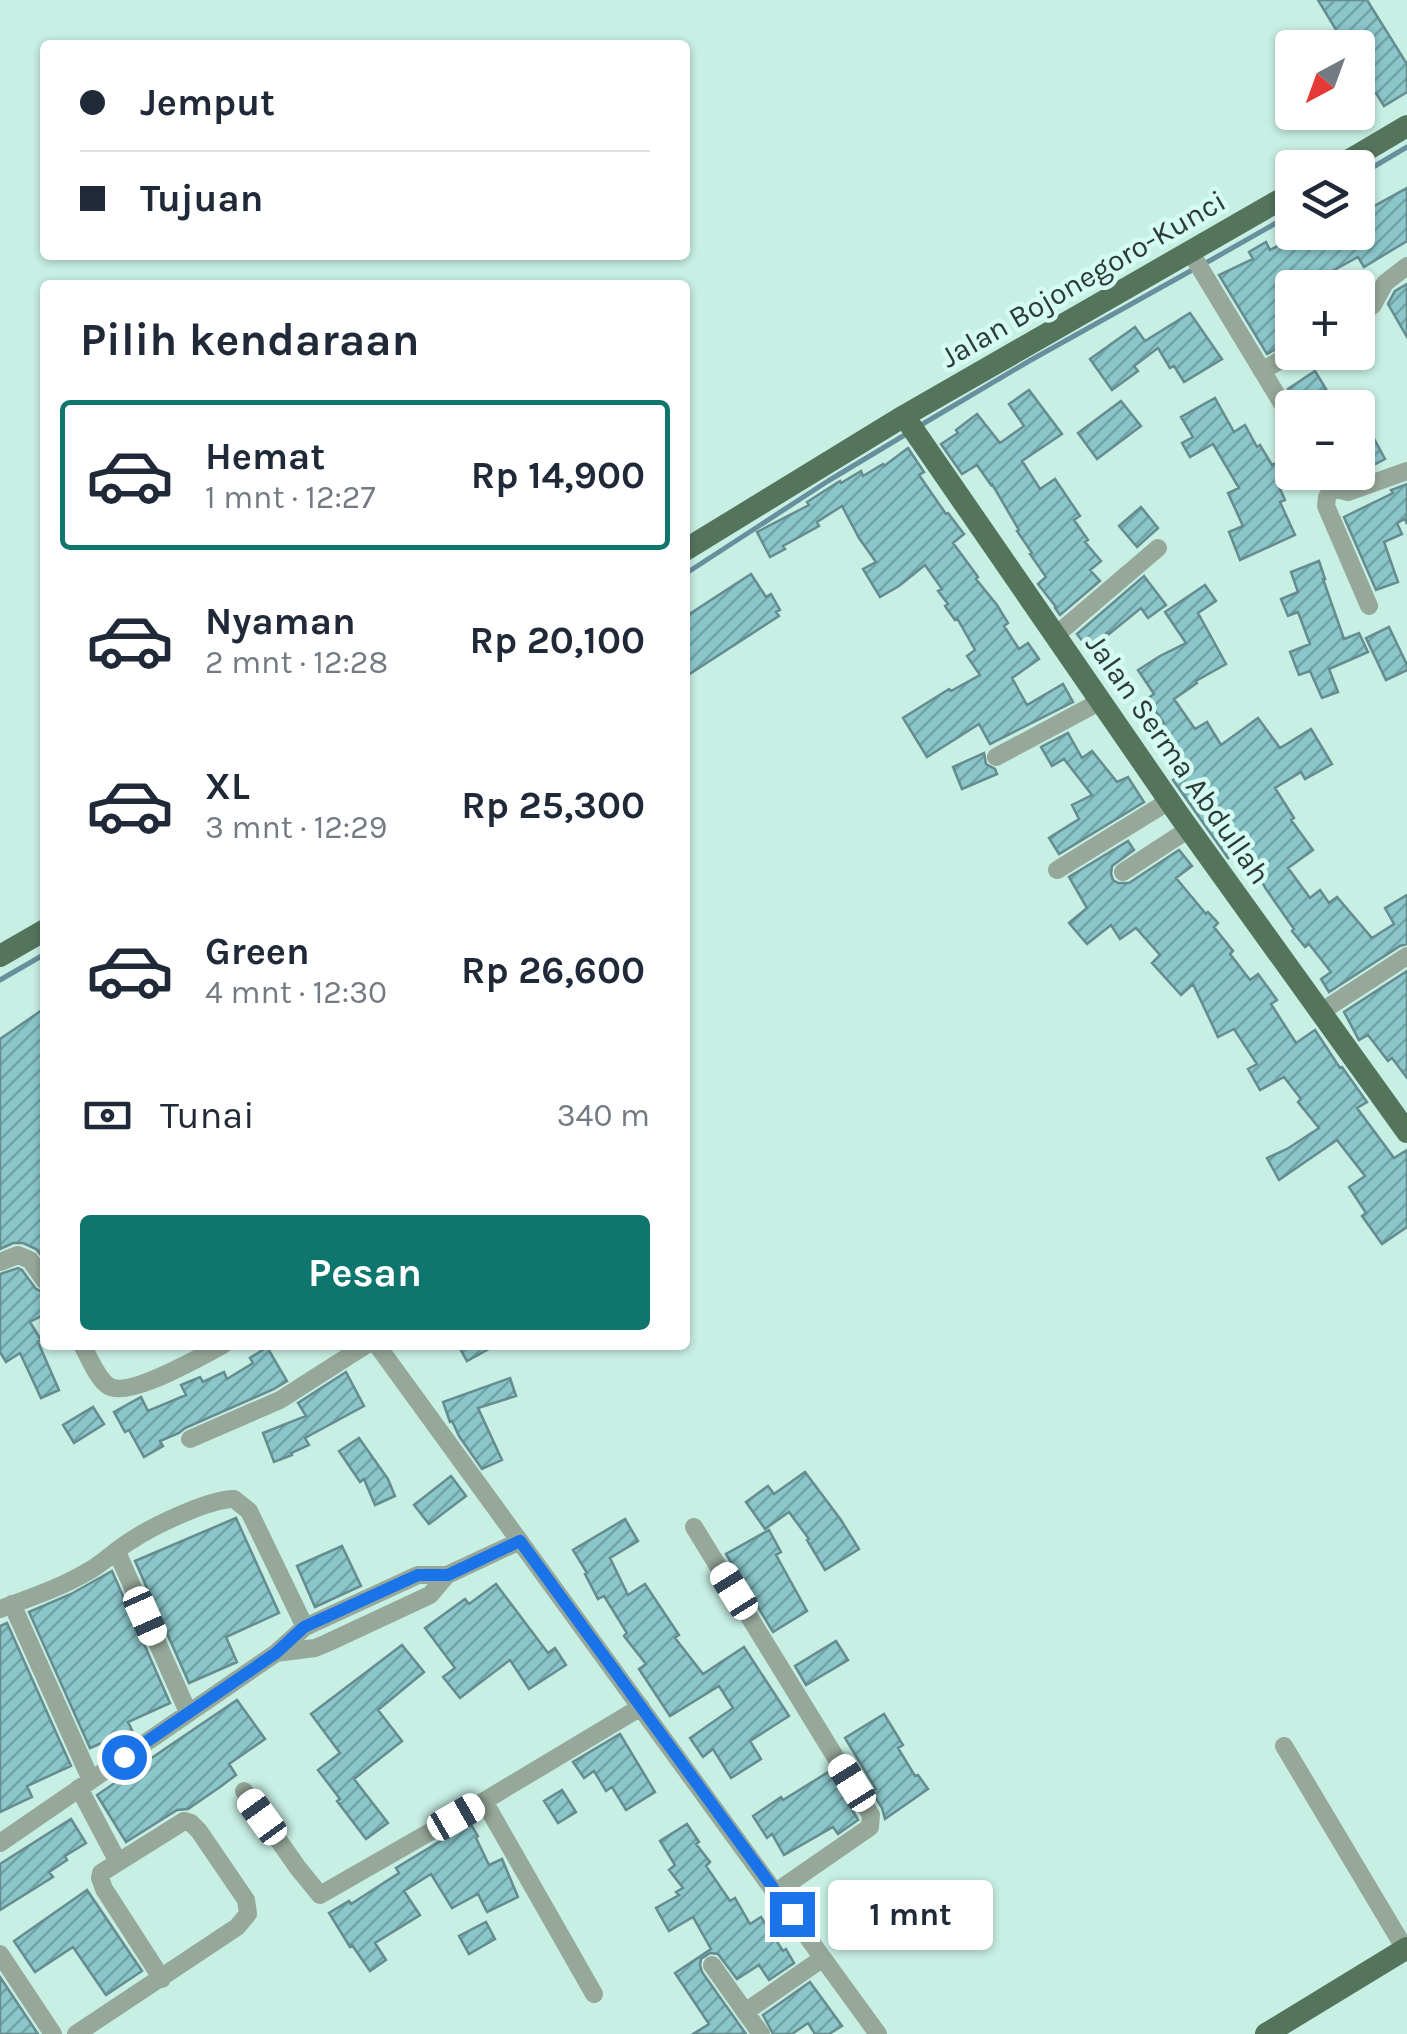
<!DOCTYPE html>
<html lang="id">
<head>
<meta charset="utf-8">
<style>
  body { margin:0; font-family:Karla,sans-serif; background:#f6f6f7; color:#1f2937; height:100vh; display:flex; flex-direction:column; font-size:38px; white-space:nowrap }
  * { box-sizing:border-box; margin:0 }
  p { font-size:32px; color:#747a83 }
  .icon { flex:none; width:55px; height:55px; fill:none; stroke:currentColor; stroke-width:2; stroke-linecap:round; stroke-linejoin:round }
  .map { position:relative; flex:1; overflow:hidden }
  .sheet { position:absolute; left:40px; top:280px; width:650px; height:1070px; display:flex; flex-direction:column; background:#fff; border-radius:10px; box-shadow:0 2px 8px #0004 }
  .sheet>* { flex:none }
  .hud { position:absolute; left:40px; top:40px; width:650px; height:220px; border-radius:10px; box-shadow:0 2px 8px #0004; display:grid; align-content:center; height:220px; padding:0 40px; background:#fff }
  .needle { width:65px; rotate:221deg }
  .tools { position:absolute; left:1275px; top:30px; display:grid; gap:20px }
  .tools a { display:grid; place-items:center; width:100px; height:100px; border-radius:10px; background:#fff; box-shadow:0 2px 8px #0004; font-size:50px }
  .end { position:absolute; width:45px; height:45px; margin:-22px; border:12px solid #1a73e8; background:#fff; box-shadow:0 0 0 5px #fff }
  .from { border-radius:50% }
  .bubble { position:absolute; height:70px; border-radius:10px; background:#fff; box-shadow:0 2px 8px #0004; font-size:32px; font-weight:700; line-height:70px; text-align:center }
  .car { position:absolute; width:30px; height:60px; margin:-30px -15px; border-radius:12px; box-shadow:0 0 8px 2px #0007; background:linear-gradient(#fff 24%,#345 0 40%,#fff 0 76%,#345 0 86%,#fff 0) }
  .hud b { display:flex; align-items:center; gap:35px; height:95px; font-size:38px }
  .hud b+b { border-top:2px solid #e0e1e3 }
  .hud i { width:25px; height:25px; background:#1f2937 }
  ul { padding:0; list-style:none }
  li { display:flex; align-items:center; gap:30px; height:150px; margin:0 20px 15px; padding:0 20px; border:5px solid transparent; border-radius:10px }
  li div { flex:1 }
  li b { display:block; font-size:38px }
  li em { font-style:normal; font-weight:700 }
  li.selected { border-color:#0f766e }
  li>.icon { width:90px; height:90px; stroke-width:1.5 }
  h2 { padding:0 40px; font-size:45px; line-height:120px }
  .pay { display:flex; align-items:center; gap:25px; height:110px; padding:0 40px; font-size:38px }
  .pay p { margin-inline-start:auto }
  .cta { display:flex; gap:20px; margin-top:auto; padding:20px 40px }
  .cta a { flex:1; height:115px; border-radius:10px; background:#0f766e; color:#fff; font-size:40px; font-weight:700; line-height:115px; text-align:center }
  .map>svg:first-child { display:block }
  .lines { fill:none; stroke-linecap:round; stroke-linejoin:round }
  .stream { stroke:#688f9d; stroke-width:5 }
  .building { fill:url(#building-hatch); stroke:#658c8f; stroke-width:2.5 }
  .minor { stroke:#96a89a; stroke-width:18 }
  .major { stroke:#54745c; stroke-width:22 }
  .route { stroke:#1a73e8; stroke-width:12 }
  .labels { text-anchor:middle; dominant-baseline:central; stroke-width:9; stroke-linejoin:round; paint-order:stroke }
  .street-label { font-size:30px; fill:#2c3b37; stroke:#d5fcf1 }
</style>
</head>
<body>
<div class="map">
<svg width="1407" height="2034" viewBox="0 0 1407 2034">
  <defs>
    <pattern id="building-hatch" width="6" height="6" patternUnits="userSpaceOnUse" patternTransform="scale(2.5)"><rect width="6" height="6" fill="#8ac6ca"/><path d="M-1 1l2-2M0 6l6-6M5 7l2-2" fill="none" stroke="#71a2a5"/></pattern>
  </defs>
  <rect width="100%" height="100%" fill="#c8efe4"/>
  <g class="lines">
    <path class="stream" d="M 1358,176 L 1407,147
      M 1204,264 L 1292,214
      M 921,425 L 1031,360 L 1194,269
      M 685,574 L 828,481 L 908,433
      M 0,980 L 45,954"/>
  </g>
  <path class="building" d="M 1318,0 L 1367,0 L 1407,64 L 1407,92 L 1384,106 L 1376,93 L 1374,94 L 1358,66 L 1358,48 L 1347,48 Z
    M 1407,188 L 1407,241 L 1364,267 L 1358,257 L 1327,274 L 1328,277 L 1308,288 L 1292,288 L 1292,340 L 1267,354 L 1219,275 L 1253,259 L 1249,252 L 1266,242 L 1270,250 L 1304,232 L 1310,243 L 1329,232 L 1358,232 L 1358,215 Z
    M 1407,284 L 1407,337 L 1388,304 L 1395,291 Z
    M 1190,313 L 1222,359 L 1184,382 L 1174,366 L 1170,368 L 1158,348 L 1134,366 L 1138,371 L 1112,390 L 1090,359 L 1135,327 L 1145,341 Z
    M 1315,371 L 1326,389 L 1324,390 L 1334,408 L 1299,408 L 1288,389 Z
    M 1029,390 L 1062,434 L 1022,461 L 1040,489 L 1055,479 L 1080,516 L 1074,520 L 1088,540 L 1085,542 L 1101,561 L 1090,570 L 1100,581 L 1060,615 L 1055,608 L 1056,607 L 1038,584 L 1046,577 L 1030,554 L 1032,553 L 1017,531 L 1019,530 L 992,484 L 991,485 L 977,465 L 962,474 L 941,444 L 958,433 L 956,430 L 977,414 L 1000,443 L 1024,426 L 1009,404 Z
    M 1215,398 L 1234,432 L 1245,425 L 1257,447 L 1260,445 L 1272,465 L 1292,454 L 1292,474 L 1277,482 L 1285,500 L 1280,502 L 1295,535 L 1240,560 L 1229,532 L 1243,526 L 1228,493 L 1239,488 L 1213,444 L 1190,457 L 1182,443 L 1193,437 L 1181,417 Z
    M 1121,401 L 1141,426 L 1097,459 L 1078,433 Z
    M 1372,435 L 1385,459 L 1358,473 L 1358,443 Z
    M 908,448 L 924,472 L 919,475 L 946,514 L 948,513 L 964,534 L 953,543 L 978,577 L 976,579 L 997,605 L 1008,623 L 1004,626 L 1019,649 L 1028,643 L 1039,659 L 1012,678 L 1027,705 L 1063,684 L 1073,702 L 990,744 L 979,724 L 927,757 L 903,718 L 949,689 L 951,691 L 980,675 L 967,656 L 975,650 L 957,618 L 955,620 L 945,606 L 948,604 L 938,591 L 942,589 L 925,565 L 899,586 L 880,597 L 863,569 L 876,562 L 859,538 L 842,506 L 817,522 L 819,526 L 783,546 L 785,549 L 770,557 L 757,532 L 809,505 L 807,502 L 840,481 L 841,483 L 861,471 L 863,476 L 883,464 L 884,466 Z
    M 1407,484 L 1407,524 L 1405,519 L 1397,523 L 1402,534 L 1384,542 L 1398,582 L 1376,590 L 1344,517 L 1393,493 L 1391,490 Z
    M 1141,507 L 1158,528 L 1137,547 L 1119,526 Z
    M 1319,561 L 1325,579 L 1323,579 L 1344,639 L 1359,633 L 1368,652 L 1329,669 L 1338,692 L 1322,698 L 1310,671 L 1299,675 L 1290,652 L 1310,644 L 1298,612 L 1288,616 L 1281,599 L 1298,592 L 1291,572 Z
    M 751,574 L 766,597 L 771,594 L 780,610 L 776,612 L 779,616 L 685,677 L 685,617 Z
    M 1144,576 L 1166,605 L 1148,618 L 1141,608 L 1109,634 L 1108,632 L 1087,647 L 1077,634 Z
    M 1205,585 L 1216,601 L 1198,613 L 1226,664 L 1196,681 L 1197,683 L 1174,699 L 1195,729 L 1207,722 L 1221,745 L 1258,718 L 1280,748 L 1311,729 L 1332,764 L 1305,779 L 1301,772 L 1275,788 L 1294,818 L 1291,820 L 1313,850 L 1288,868 L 1310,898 L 1320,890 L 1329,903 L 1337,897 L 1372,938 L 1394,924 L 1385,908 L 1407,895 L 1407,944 L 1400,946 L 1329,992 L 1321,979 L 1331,972 L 1309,944 L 1305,947 L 1292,931 L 1294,929 L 1266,889 L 1244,849 L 1228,858 L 1173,780 L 1187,770 L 1168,746 L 1163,750 L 1150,733 L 1164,723 L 1147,699 L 1154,694 L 1138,670 L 1160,656 L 1186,643 L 1165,612 Z
    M 1389,627 L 1407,665 L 1407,670 L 1386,680 L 1366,638 Z
    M 1068,733 L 1082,758 L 1092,751 L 1117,782 L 1128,777 L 1144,802 L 1059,854 L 1049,838 L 1079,819 L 1072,805 L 1092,795 L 1064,759 L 1052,766 L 1041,747 Z
    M 984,753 L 986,764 L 995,769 L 997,774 L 962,789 L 953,767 Z
    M 1128,841 L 1134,850 L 1112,866 L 1111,874 L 1113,880 L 1118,883 L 1129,883 L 1179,850 L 1192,866 L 1176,878 L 1206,914 L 1208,912 L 1218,923 L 1214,927 L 1233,951 L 1230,954 L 1250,980 L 1258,974 L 1277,1000 L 1271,1004 L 1296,1043 L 1315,1030 L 1340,1068 L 1342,1067 L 1367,1102 L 1357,1108 L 1394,1158 L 1407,1150 L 1407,1227 L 1382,1244 L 1362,1216 L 1366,1213 L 1349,1187 L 1365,1176 L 1337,1140 L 1279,1180 L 1267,1158 L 1287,1149 L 1319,1128 L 1298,1102 L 1301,1099 L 1284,1077 L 1260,1090 L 1248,1069 L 1257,1064 L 1234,1029 L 1218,1037 L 1193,984 L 1181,995 L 1152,963 L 1160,955 L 1136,928 L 1120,939 L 1111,925 L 1087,944 L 1069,923 L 1087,908 L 1069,877 Z
    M 1407,971 L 1407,1078 L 1392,1058 L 1388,1061 L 1368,1035 L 1359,1040 L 1344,1012 Z
    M 45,1008 L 45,1260 L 36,1249 L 23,1243 L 13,1243 L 0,1249 L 0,1039 Z
    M 18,1268 L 22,1270 L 36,1289 L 45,1293 L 45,1314 L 30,1322 L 41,1340 L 38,1342 L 59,1390 L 41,1398 L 20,1353 L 6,1362 L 0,1352 L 0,1274 Z
    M 458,1345 L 496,1345 L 467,1361 Z
    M 267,1347 L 287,1381 L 274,1389 L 185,1428 L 179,1433 L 160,1441 L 163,1446 L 144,1457 L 129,1430 L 125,1432 L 114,1412 L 141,1397 L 148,1411 L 186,1395 L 181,1385 L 200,1377 L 203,1382 L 224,1372 L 227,1379 L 253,1363 L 250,1358 Z
    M 346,1372 L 364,1406 L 305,1438 L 309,1445 L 291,1453 L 292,1455 L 274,1462 L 263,1433 L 306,1416 L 298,1403 Z
    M 510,1378 L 516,1396 L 478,1408 L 502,1460 L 482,1469 L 459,1436 L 452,1421 L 450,1422 L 443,1402 Z
    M 93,1407 L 104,1424 L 74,1443 L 63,1425 Z
    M 359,1438 L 388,1479 L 395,1496 L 375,1505 L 364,1479 L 360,1482 L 339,1451 Z
    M 805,1472 L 841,1520 L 859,1549 L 825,1570 L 807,1540 L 809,1539 L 789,1512 L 765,1529 L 746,1502 L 768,1486 L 774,1494 Z
    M 451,1476 L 466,1496 L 429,1524 L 414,1505 Z
    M 236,1518 L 279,1613 L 226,1637 L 237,1662 L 189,1683 L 135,1561 Z
    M 625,1519 L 638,1541 L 610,1558 L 628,1595 L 645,1584 L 679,1635 L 675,1638 L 703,1674 L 744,1647 L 789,1716 L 750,1741 L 761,1759 L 731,1778 L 713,1749 L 703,1757 L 690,1738 L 733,1708 L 719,1686 L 670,1716 L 639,1669 L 646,1664 L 624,1636 L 627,1633 L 604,1596 L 598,1599 L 585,1574 L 587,1573 L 573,1550 Z
    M 769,1530 L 781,1552 L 776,1555 L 807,1611 L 773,1632 L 726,1554 Z
    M 342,1546 L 361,1586 L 315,1607 L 297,1566 Z
    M 112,1571 L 170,1703 L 128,1722 L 132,1730 L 90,1748 L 29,1612 L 71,1594 Z
    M 496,1584 L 548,1653 L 555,1648 L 566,1665 L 529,1689 L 510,1660 L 460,1698 L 443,1677 L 455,1668 L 425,1628 L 465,1599 L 469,1604 Z
    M 7,1623 L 71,1766 L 27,1786 L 32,1797 L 0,1812 L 0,1626 Z
    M 836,1641 L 848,1660 L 806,1685 L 795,1666 Z
    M 402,1645 L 424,1672 L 378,1710 L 402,1741 L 354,1779 L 388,1823 L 366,1839 L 337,1801 L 340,1799 L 318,1770 L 340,1753 L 311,1714 Z
    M 237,1700 L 265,1739 L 229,1764 L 236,1775 L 220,1787 L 188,1809 L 177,1810 L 126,1842 L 97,1795 Z
    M 884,1714 L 903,1745 L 898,1748 L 915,1776 L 918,1775 L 928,1789 L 885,1819 L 882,1808 L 872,1792 L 876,1789 L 845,1738 Z
    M 620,1734 L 655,1792 L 626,1810 L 612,1787 L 606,1791 L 594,1771 L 584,1778 L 573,1762 Z
    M 830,1771 L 858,1820 L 838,1834 L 833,1827 L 784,1855 L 772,1834 L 767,1838 L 753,1816 L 781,1797 L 783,1800 Z
    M 562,1790 L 576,1812 L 558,1823 L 544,1801 Z
    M 71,1819 L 86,1843 L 65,1856 L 67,1860 L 49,1872 L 53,1877 L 0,1910 L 0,1864 Z
    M 470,1823 L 478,1836 L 476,1838 L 489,1865 L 502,1859 L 518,1897 L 487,1912 L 478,1894 L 452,1908 L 431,1874 L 404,1891 L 420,1915 L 375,1943 L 386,1960 L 370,1971 L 352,1945 L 350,1947 L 329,1913 L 349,1901 L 351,1904 L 399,1873 L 396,1868 Z
    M 687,1824 L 699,1842 L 696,1844 L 710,1862 L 706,1866 L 730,1901 L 735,1898 L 750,1924 L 761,1917 L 783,1951 L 786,1949 L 794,1963 L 769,1980 L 759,1965 L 737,1979 L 718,1954 L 710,1953 L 701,1959 L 700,1965 L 702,1972 L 746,2034 L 693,2034 L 709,2024 L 675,1973 L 711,1949 L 693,1917 L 669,1931 L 656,1908 L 679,1895 L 676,1892 L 683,1888 L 669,1870 L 675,1865 L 660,1841 Z
    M 87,1890 L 142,1971 L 106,1995 L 73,1947 L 35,1972 L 14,1941 Z
    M 486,1922 L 495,1939 L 469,1954 L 459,1936 Z
    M 0,1977 L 38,2034 L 0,2034 Z
    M 810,1982 L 842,2026 L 829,2034 L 815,2034 L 808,2023 L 792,2034 L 773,2034 L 763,2015 Z"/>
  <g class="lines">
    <path class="minor" d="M 1191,253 L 1292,420
      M 1358,316 L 1373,305 L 1385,283 L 1407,266
      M 1262,371 L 1294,352
      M 1326,472 C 1332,482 1335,490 1348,492 L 1407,471
      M 1334,486 L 1327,497 L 1326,506 L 1369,606
      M 1056,635 L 1158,548
      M 996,757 L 1101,701
      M 1057,870 L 1169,801
      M 1123,872 L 1189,829
      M 1319,1013 L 1407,956
      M 0,1262 L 18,1255 L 30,1260 L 45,1281
      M 82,1345 C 89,1357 96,1376 107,1385 C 126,1401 201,1356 223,1345
      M 377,1345 L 878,2034
      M 190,1439 L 280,1400 L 366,1345
      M 694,1527 L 871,1815 L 870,1827 L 776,1892
      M 117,1552 L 188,1712
      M 12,1604 L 91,1780
      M 0,1609 C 29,1598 60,1588 87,1572 C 104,1563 116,1549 132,1540 C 153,1526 209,1499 234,1499 L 249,1511 L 305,1627
      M 276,1653 L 315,1648 L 327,1643 L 430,1595 L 447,1575 L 520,1541
      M 1284,1746 L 1405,1949
      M 79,1788 L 118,1862
      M 244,1791 L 298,1868 L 320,1895 L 484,1801 L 641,1707
      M 484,1801 L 594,1994
      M 0,1843 L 276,1653 L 305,1627 L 418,1575 L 447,1575
      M 0,1954 L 53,2034
      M 712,1965 L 761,2034
      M 745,2012 L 823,1958
      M 76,2034 L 237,1927 L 248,1914 L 246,1900 L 199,1831 L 191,1823 L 184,1821 L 101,1873 L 100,1878 L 104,1889 L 162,1979"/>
    <path class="major" d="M 1336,168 L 1407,126
      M 904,416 L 1179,815 L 1407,1132
      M 685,550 L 904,416 L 1292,193
      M 0,956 L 45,930
      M 1266,2034 L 1407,1948"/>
  </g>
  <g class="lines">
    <path class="route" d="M 124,1757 L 276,1653 L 304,1627 L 418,1575 L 448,1575 L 520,1541 L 792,1914"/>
  </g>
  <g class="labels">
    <g class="street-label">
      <text transform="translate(1083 279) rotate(-30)">Jalan Bojonegoro-Kunci</text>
      <text transform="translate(1178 759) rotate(55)">Jalan Serma Abdullah</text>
    </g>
  </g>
</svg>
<div class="tools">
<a><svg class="needle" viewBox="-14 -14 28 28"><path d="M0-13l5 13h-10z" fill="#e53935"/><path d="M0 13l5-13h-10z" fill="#747a83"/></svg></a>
<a><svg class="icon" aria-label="layers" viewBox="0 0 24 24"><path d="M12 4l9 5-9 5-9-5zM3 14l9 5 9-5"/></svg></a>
<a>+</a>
<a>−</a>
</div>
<i class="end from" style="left:124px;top:1757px"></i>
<i class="end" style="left:792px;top:1914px"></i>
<div class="bubble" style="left:828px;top:1880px;width:165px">1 mnt</div>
<i class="car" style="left:734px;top:1591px;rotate:328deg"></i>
<i class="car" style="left:145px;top:1616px;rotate:156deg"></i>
<i class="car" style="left:852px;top:1783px;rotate:328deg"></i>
<i class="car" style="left:262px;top:1817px;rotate:324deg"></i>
<i class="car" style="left:456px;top:1817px;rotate:60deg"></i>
<div class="hud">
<b><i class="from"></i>Jemput</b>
<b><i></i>Tujuan</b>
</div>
<section class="sheet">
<h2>Pilih kendaraan</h2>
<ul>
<li class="selected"><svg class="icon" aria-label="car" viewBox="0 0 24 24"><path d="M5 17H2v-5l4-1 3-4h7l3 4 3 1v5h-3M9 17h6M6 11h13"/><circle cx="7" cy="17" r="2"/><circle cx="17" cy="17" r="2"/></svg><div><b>Hemat</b><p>1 mnt · 12:27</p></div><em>Rp 14,900</em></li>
<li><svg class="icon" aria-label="car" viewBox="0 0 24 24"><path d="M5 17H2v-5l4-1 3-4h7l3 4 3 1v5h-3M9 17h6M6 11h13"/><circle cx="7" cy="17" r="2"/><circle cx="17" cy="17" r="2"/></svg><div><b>Nyaman</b><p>2 mnt · 12:28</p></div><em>Rp 20,100</em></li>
<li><svg class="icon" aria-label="car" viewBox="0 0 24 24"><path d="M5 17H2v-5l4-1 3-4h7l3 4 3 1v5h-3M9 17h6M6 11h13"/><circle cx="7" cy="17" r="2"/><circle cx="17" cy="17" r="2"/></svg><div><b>XL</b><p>3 mnt · 12:29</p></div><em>Rp 25,300</em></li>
<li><svg class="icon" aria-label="car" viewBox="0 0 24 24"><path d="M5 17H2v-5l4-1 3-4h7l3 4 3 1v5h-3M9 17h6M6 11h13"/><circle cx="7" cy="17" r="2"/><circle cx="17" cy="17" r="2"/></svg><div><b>Green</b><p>4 mnt · 12:30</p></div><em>Rp 26,600</em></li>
</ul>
<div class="pay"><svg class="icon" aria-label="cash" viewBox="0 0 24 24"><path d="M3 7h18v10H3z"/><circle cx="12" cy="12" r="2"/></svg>Tunai<p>340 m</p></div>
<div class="cta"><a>Pesan</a></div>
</section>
</div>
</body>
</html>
